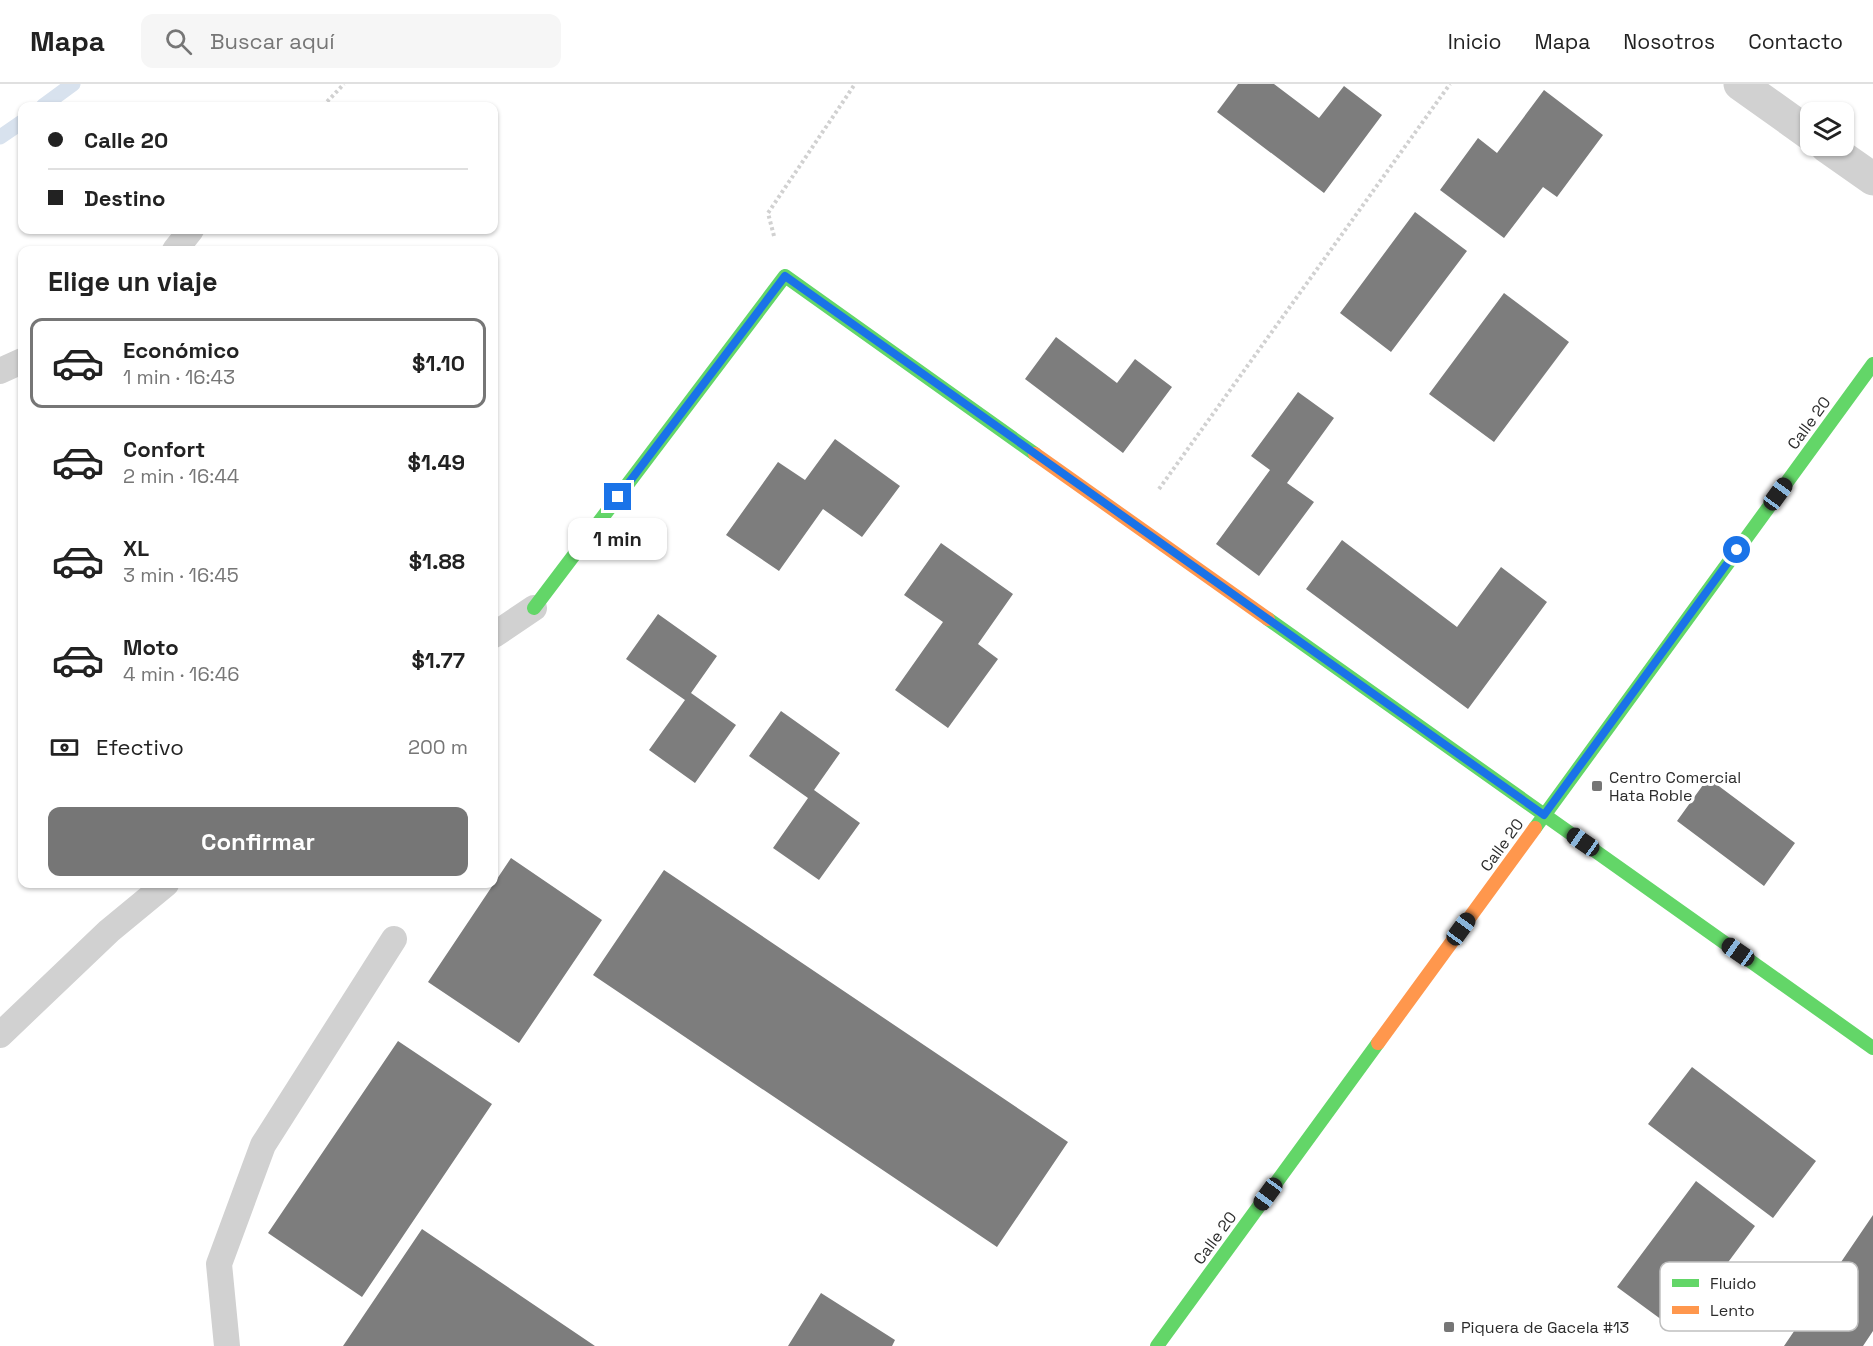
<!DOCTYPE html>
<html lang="es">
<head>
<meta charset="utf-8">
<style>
  body { margin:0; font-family:"Space Grotesk",sans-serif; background:#f6f6f6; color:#222; height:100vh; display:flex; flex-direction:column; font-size:22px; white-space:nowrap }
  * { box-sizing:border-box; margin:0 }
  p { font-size:20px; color:#767676 }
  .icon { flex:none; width:33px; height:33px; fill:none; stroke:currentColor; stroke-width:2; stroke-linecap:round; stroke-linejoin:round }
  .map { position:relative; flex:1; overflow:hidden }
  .panel { position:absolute; left:18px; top:162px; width:480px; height:642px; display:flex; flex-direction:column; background:#fff; border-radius:12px; box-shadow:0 2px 4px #0004 }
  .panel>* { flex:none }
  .hud { position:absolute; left:18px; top:18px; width:480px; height:132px; border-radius:12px; box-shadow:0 2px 4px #0004; display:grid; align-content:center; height:132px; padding:0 30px; background:#fff }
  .buttons { position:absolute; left:1800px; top:18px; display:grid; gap:12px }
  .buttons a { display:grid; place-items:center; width:54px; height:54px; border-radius:12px; background:#fff; box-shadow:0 2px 4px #0004; font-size:30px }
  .end { position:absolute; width:27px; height:27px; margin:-14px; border:8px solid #1a73e8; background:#fff; box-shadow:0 0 0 3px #fff }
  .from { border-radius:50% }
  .bubble { position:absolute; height:42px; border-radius:12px; background:#fff; box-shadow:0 2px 4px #0004; font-size:20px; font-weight:600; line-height:42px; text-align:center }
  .car { position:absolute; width:18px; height:36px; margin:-18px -9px; border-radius:8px; box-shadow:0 0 4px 2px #0007; background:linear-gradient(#222 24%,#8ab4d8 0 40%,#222 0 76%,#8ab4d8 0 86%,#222 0) }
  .hud b { display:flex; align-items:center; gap:21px; height:57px; font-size:22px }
  .hud b+b { border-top:2px solid #e0e0e0 }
  .hud i { width:15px; height:15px; background:#222 }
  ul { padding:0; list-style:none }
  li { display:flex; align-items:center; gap:18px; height:90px; margin:0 12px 9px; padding:0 18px; border:3px solid transparent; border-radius:12px }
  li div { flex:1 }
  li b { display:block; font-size:22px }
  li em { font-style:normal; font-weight:600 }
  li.current { border-color:#767676 }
  li>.icon { width:54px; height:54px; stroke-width:1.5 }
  h2 { padding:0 30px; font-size:27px; line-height:72px }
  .pay { display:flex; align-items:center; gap:15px; height:66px; padding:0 30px; font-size:22px }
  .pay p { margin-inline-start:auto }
  .primary-button { display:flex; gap:12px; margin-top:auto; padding:12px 30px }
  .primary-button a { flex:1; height:69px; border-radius:12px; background:#767676; color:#fff; font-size:24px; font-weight:600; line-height:69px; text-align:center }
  header { display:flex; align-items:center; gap:36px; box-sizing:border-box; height:84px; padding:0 30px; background:#fff; border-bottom:2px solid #e0e0e0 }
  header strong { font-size:28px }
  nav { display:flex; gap:33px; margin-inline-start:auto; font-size:21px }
  .search { width:420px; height:54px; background:#f6f6f6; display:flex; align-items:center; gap:15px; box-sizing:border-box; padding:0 21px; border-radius:12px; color:#767676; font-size:22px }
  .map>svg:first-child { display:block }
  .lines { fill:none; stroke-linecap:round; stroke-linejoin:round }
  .stream { stroke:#d8e2ee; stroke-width:15 }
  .building { fill:#7d7d7d }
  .path { stroke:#d1d1d1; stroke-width:4; stroke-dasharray:3 3; stroke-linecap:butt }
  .lane { stroke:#d1d1d1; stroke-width:26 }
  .street { stroke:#d1d1d1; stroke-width:33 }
  .fast { stroke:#63d668; stroke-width:14 }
  .slow { stroke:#ff974d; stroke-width:14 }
  .route { stroke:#1a73e8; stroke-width:8 }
  .poi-dot { fill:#767676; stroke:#fff; stroke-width:2 }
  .labels { text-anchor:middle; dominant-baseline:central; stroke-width:6; stroke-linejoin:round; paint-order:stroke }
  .street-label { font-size:16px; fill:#2c2c2c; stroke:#fff }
  .poi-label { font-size:16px; fill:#2c2c2c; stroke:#fff; text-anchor:start }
  .key { fill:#fff; stroke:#c0c0c0; stroke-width:1.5 }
  .key-label { font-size:16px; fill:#2c2c2c }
</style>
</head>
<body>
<header>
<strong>Mapa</strong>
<div class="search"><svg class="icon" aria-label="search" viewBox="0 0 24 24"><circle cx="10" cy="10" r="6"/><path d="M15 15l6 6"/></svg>Buscar aquí</div>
<nav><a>Inicio</a><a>Mapa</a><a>Nosotros</a><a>Contacto</a></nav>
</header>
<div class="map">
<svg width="1873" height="1262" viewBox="0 0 1873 1262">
  <rect width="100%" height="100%" fill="#fff"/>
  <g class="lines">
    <path class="stream" d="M 43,22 L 73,0
      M 0,53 L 22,38"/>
  </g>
  <path class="building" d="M 1238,0 L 1274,0 L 1319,34 L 1344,2 L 1382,31 L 1324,109 L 1217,28 Z
    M 1544,6 L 1603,51 L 1557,113 L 1543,103 L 1504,154 L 1440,106 L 1478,54 L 1497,69 Z
    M 1415,128 L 1467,167 L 1391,268 L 1340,229 Z
    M 1504,209 L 1569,258 L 1494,358 L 1429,310 Z
    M 1056,253 L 1117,299 L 1135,275 L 1172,303 L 1123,369 L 1025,295 Z
    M 1298,308 L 1334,334 L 1287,399 L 1314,418 L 1259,492 L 1216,460 L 1270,386 L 1251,372 Z
    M 835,355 L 900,402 L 862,453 L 823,425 L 779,487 L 726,451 L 778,378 L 805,396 Z
    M 1342,456 L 1457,543 L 1501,483 L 1547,518 L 1468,625 L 1306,505 Z
    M 941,459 L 1013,510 L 978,560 L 998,575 L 948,644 L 895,606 L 943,538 L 904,511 Z
    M 658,530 L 717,572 L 691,609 L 736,641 L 695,699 L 649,666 L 685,616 L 626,575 Z
    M 781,627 L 840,669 L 814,706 L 860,739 L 819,796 L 773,764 L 808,714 L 749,672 Z
    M 1708,694 L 1795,759 L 1764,802 L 1677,737 Z
    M 511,774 L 602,836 L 519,959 L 428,898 Z
    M 664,786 L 1068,1058 L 997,1163 L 593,891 Z
    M 398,957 L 492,1020 L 362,1213 L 268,1149 Z
    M 1692,983 L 1816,1077 L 1773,1134 L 1648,1040 Z
    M 1696,1097 L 1755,1142 L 1677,1247 L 1617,1203 Z
    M 1873,1131 L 1873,1247 L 1863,1262 L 1784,1262 Z
    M 422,1145 L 595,1262 L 343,1262 Z
    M 821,1209 L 895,1256 L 892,1262 L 788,1262 Z"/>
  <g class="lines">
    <path class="path" d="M 323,22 L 344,0
      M 774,152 L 768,129 L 855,0
      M 1159,405 L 1450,0"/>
    <path class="lane" d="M 175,166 L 191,146
      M 0,287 L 22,277
      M 494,551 L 534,524
      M 0,951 L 109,847 L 166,800
      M 227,1262 L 219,1180 L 263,1061 L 394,855"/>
    <path class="street" d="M 1740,0 L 1810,50
      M 1826,62 L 1873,95"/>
    <path class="fast" d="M 534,524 L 785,192 L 1035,370
      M 1268,535 L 1873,964
      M 1535,744 L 1873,280
      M 1157,1262 L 1378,959"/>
    <path class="slow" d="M 1035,370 L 1268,535
      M 1378,959 L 1535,744"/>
  </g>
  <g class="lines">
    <path class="route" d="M 618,413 L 785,192 L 1544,731 L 1737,466"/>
  </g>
  <g class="poi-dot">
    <rect x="1591" y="696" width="12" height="12" rx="3"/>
    <rect x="1443" y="1237" width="12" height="12" rx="3"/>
  </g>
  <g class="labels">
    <g class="street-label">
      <text transform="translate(1809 339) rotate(-54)">Calle 20</text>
      <text transform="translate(1502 761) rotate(-54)">Calle 20</text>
      <text transform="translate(1215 1154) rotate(-54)">Calle 20</text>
    </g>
    <g class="poi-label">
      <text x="1609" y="693">Centro Comercial<tspan x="1609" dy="18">Hata Roble</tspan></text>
      <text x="1461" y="1243">Piquera de Gacela #13</text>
    </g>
  </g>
  <rect x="1660" y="1178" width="198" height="69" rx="9" class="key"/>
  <rect x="1672" y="1195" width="27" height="8" fill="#63d668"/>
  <rect x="1672" y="1222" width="27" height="8" fill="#ff974d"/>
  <g class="key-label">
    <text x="1710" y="1205">Fluido</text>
    <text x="1710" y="1232">Lento</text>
  </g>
</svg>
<div class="buttons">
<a><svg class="icon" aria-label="layers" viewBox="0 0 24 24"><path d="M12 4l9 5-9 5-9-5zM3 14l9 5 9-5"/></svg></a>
</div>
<i class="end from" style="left:1737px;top:466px"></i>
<i class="end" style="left:618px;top:413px"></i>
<div class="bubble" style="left:568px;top:434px;width:99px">1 min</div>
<i class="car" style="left:1778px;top:410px;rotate:36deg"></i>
<i class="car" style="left:1583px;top:758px;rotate:305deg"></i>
<i class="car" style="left:1461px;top:845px;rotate:36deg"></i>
<i class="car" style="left:1738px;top:868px;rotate:305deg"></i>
<i class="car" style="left:1268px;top:1110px;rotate:216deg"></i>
<div class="hud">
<b><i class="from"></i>Calle 20</b>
<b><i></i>Destino</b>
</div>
<section class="panel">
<h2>Elige un viaje</h2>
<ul>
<li class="current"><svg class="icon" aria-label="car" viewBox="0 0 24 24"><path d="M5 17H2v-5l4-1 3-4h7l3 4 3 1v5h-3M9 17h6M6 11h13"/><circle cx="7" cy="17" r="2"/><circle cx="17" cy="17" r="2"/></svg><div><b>Económico</b><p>1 min · 16:43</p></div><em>$1.10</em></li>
<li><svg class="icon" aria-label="car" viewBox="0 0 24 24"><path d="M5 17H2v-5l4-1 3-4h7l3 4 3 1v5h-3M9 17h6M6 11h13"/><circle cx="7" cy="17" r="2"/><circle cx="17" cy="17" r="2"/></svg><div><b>Confort</b><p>2 min · 16:44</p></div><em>$1.49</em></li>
<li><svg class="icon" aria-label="car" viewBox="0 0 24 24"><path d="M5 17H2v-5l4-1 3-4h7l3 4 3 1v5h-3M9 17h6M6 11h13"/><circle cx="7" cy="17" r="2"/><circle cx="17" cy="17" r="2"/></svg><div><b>XL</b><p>3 min · 16:45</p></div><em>$1.88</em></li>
<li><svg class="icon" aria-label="car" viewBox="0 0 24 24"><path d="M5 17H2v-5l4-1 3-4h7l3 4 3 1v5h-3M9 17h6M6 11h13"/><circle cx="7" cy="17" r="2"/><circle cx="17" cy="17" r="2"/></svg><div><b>Moto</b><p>4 min · 16:46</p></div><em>$1.77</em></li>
</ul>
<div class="pay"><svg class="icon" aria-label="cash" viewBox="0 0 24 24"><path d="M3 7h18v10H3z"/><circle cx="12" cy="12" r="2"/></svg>Efectivo<p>200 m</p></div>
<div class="primary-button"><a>Confirmar</a></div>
</section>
</div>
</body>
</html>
